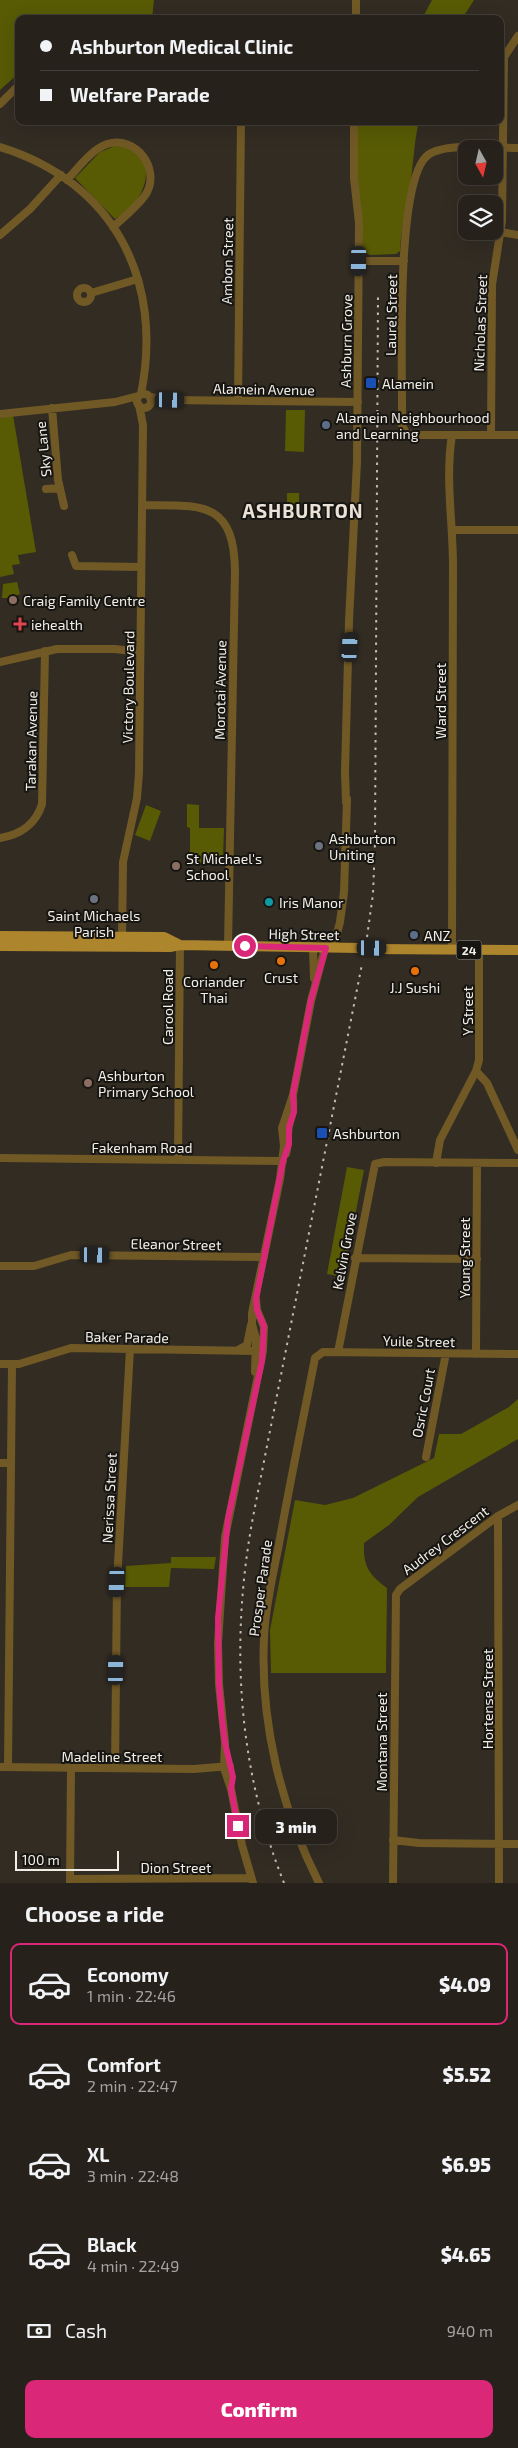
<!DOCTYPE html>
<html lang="en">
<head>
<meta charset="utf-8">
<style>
  body { margin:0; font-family:"Exo 2",sans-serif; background:#2e2923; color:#f1f3f6; height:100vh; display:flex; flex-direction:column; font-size:19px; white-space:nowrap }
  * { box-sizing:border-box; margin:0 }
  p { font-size:16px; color:#a4a3a2 }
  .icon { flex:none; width:28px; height:28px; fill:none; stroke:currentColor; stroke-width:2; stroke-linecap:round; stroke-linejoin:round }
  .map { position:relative; height:1883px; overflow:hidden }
  .details { display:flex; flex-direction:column; background:#26211a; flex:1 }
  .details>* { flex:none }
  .banner { position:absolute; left:15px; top:15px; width:489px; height:110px; border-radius:10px; box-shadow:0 5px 20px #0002,0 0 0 1px #423e39; display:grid; align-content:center; height:110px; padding:0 25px; background:#26211a }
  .needle { width:32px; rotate:172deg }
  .buttons { position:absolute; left:458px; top:140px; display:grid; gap:10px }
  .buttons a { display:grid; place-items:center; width:45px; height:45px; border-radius:10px; background:#26211a; box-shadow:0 5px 20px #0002,0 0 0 1px #423e39; font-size:25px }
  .scale { position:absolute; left:15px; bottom:12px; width:104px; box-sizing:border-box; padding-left:5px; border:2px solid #f2eee8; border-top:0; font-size:14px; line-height:18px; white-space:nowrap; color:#f2eee8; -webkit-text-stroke:4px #171511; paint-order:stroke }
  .end { position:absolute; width:22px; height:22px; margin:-11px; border:6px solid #db2777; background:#fff; box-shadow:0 0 0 2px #fff }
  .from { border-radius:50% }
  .bubble { position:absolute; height:35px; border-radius:10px; background:#26211a; box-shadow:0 5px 20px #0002,0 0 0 1px #423e39; font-size:16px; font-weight:800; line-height:35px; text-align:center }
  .car { position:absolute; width:15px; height:30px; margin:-15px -8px; border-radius:6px; box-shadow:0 0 4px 1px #0007; background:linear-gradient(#222 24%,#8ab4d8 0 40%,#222 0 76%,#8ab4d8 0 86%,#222 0) }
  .banner b { display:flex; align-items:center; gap:18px; height:48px; font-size:19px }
  .banner b+b { border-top:1px solid #423e39 }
  .banner i { width:12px; height:12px; background:#f1f3f6 }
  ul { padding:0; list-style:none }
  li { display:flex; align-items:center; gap:15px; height:82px; margin:0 10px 8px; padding:0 15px; border:2px solid transparent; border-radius:10px }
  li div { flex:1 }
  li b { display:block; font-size:19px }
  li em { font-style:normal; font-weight:800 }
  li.on { border-color:#db2777 }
  li>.icon { width:45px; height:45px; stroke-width:1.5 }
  h2 { padding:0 25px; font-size:22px; line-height:60px }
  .pay { display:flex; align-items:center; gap:12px; height:55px; padding:0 25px; font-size:19px }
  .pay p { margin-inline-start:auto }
  .cta { display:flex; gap:10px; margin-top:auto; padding:10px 25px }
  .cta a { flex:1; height:58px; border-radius:10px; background:#db2777; color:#fff; font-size:20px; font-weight:800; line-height:58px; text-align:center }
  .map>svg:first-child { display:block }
  .green { fill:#585b04 }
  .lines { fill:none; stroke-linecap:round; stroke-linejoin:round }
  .minor { stroke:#715926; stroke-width:8 }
  .major { stroke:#ad852d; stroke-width:10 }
  .rail { stroke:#c0bcb5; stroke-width:2; stroke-dasharray:2.5 5; stroke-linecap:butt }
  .major-bridge { stroke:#ad852d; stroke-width:10 }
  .route { stroke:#db2777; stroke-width:6 }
  .transit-dot { fill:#1a4fb4; stroke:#171511; stroke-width:2 }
  .service-dot { fill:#5c6f8a; stroke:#171511; stroke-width:2 }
  .education-dot { fill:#8d6e63; stroke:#171511; stroke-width:2 }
  .health-dot { fill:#e0444e; stroke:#171511; stroke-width:2 }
  .worship-dot { fill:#6b7280; stroke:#171511; stroke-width:2 }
  .culture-dot { fill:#0f9aa8; stroke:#171511; stroke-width:2 }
  .food-dot { fill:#e8710a; stroke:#171511; stroke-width:2 }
  .labels { text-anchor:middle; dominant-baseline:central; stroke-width:4; stroke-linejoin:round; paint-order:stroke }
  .shield { fill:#171511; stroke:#b0ada8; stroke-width:1 }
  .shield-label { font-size:12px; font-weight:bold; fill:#f2eee8 }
  .street-label { font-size:14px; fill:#f2eee8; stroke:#171511 }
  .poi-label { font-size:14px; fill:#f2eee8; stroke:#171511; text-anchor:start }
  .district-label { font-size:19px; font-weight:bold; letter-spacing:1px; fill:#eae2d7; stroke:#171511 }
</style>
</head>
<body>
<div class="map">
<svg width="518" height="1883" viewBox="0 0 518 1883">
  <rect width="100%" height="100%" fill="#322c23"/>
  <path class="green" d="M 0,0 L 154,0 L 152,19 L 19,19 L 19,73 L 0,90 Z
    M 432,0 L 474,0 L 462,19 L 422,19 Z
    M 358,121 L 419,121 C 415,138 414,154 412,171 C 409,198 401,224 400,251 L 396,254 L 370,255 L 363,251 L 357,171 Z
    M 115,146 C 164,148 148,204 115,219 L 75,178 L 100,152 Z
    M 286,410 L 305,410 L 304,452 L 285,451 Z
    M 13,415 L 36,552 L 18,555 L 20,564 L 12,565 L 14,574 L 0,577 L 0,418 Z
    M 287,493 L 299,493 L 299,518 L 287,518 Z
    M 17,582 L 20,594 L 11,598 L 2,598 L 3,584 Z
    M 187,804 L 199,805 L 199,828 L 224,828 L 223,859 L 221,864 L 190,863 L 190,828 L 187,827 Z
    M 146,805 L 161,811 L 150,841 L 135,835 Z
    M 347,1167 L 364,1170 L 343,1277 L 327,1274 Z
    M 518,1399 L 518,1439 L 418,1497 L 389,1525 L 364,1543 C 363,1566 369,1575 387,1588 L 386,1673 L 271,1673 L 270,1630 L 295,1500 L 325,1505 L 353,1498 L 434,1458 L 439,1434 L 461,1434 L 509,1407 Z
    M 171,1557 L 216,1557 L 214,1569 L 171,1568 L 169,1587 L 125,1587 L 126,1566 L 171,1563 Z"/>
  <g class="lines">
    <path class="minor" d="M 356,19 L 356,0
      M 0,104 L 19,85
      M 0,147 C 114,182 164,280 141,394
      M 518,148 C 496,148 445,142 428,155 C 394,181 403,378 402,425 L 406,433 L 412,435 L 518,435
      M 67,180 C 78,168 92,149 107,144 C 136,135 161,169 146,194 C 138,206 124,217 113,227
      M 501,232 L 518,235
      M 0,235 L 30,209 L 61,175
      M 359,261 L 404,261
      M77 295a7 7 0 1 1 14 0a7 7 0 1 1-14 0Z
      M 91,293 L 138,279
      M137 401a7 7 0 1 1 14 0a7 7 0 1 1-14 0Z
      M 150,397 L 170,400 L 358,402
      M 238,401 L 241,121
      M 52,408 L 58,480 L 64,506
      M 0,414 L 115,402 L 138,396
      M 452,435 C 445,479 453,522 453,566 L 452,949
      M 491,435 L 492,285 L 502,221 L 504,57 L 518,36
      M 46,489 L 60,488
      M 142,505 C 200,506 234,499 235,571 L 228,946
      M 452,530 L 518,530
      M 72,555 L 76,566 L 141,567
      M 0,662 L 57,649 L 115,649 L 140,652
      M 346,802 L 345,772 L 349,621 L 357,462 L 359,223 L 354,178 L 354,121
      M 0,838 C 20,835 36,824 42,804 L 45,651
      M 122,940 L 123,862 L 137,798 L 139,773 L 143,425 L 139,405
      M 313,948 L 314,978
      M 333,948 L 340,922 L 344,892 L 347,799
      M 479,950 L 479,1060 L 476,1071 L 487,1083 L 518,1150
      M 286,1154 C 289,1144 287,1135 289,1126 C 292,1114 294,1111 293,1098
      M 0,1158 L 283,1161
      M 178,1159 L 180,945
      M 436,1163 L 440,1140 L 476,1071
      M 355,1258 L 477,1259
      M 0,1266 L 34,1266 L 71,1255 L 264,1257
      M 238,1350 L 247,1345 L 251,1325
      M 338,1352 L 375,1164 L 384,1162 L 518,1163
      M 476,1354 L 477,1163
      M 0,1364 L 19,1364 L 71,1348 L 261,1351
      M 255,1372 L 256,1339 L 252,1324 L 252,1313 L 280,1179 L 284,1146 L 282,1128 L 293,1095 L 311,1001 L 325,948
      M 426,1457 L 446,1353
      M 0,1463 L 11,1463
      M 498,1516 L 499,1883
      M 0,1767 L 194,1769 L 230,1766
      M 8,1767 L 12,1364
      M 115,1768 L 117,1582 L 130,1349
      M 393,1840 L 419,1843 L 518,1844
      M 70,1879 L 251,1878
      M 70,1883 L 71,1768
      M 253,1883 L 242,1845 L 231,1789 L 224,1768 L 225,1743 L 219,1684 L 218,1643 L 225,1537 L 263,1351 L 264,1327 L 257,1310 L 256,1299
      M 319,1883 C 281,1808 260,1723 264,1638 C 265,1607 273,1575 279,1544 C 290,1482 303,1420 315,1358 L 323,1352 L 518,1354
      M 393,1883 L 396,1595 L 400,1589 L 498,1516 L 518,1505"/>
    <path class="major" d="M 0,936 L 164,937 L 180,945
      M 0,946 L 170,947 L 180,945 L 359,948
      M 372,949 L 518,950"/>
    <path class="rail" d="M 367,937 L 373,894 L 375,843 L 378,293
      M 284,1883 C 237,1765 230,1641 253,1517 L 362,964"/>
    <path class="major-bridge" d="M 359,948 L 372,949"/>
  </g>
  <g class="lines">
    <path class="route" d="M 238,1826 L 231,1789 L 233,1777 L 225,1743 L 222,1719 L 219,1684 L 218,1618 L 228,1519 L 262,1361 L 264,1326 L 257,1310 L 256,1299 L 283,1161 L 289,1144 L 289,1127 L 294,1112 L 293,1094 L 311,1000 L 326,948 L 245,946"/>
  </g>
  <g class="transit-dot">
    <rect x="365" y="377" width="12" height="12" rx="2.5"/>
    <rect x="316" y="1127" width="12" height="12" rx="2.5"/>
  </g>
  <g class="service-dot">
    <circle cx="326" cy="425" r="5"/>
    <circle cx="414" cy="935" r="5"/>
  </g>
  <g class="education-dot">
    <circle cx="13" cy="600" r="5"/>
    <circle cx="176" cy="866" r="5"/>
    <circle cx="88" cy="1083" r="5"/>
  </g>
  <path class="health-dot" d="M17.5 616.5h5v5h5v5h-5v5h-5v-5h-5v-5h5z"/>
  <g class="worship-dot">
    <circle cx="319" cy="846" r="5"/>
    <circle cx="94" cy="899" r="5"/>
  </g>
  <circle class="culture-dot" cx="269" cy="902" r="5"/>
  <g class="food-dot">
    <circle cx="281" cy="961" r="5"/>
    <circle cx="214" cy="965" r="5"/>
    <circle cx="415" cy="971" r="5"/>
  </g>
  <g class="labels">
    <rect class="shield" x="456.5" y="940.5" width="25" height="19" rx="4"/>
    <g class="shield-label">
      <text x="469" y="950">24</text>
    </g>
    <g class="street-label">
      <text transform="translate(227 261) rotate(-89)">Ambon Street</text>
      <text transform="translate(391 315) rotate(-89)">Laurel Street</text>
      <text transform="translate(480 323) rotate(-88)">Nicholas Street</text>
      <text transform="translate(346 341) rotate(-89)">Ashburn Grove</text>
      <text transform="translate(264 389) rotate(1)">Alamein Avenue</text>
      <text transform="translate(43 449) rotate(-96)">Sky Lane</text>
      <text transform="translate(128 687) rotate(-89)">Victory Boulevard</text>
      <text transform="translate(220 690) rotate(-89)">Morotai Avenue</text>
      <text transform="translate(440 701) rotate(-90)">Ward Street</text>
      <text transform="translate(31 741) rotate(-89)">Tarakan Avenue</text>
      <text transform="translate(304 934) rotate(1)">High Street</text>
      <text transform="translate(167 1007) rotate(-90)">Carool Road</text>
      <text transform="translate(467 1011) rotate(-90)">Y Street</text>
      <text x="142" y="1147">Fakenham Road</text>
      <text transform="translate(176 1244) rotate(1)">Eleanor Street</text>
      <text transform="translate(344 1251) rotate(-79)">Kelvin Grove</text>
      <text transform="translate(464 1258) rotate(-90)">Young Street</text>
      <text transform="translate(127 1337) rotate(1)">Baker Parade</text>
      <text transform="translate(419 1341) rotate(1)">Yuile Street</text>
      <text transform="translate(423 1403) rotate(-79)">Osric Court</text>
      <text transform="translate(109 1498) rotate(-87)">Nerissa Street</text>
      <text transform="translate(445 1540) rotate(-37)">Audrey Crescent</text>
      <text transform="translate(260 1588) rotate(-82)">Prosper Parade</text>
      <text transform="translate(487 1699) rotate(-90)">Hortense Street</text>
      <text transform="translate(381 1742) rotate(-90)">Montana Street</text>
      <text x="112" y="1756">Madeline Street</text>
      <text x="176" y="1867">Dion Street</text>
    </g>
    <g class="poi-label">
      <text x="382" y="383">Alamein</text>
      <text x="336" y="417">Alamein Neighbourhood<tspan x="336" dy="16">and Learning</tspan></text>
      <text x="23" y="600">Craig Family Centre</text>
      <text x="31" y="624">iehealth</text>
      <text x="329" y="838">Ashburton<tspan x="329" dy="16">Uniting</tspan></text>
      <text x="186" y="858">St Michael's<tspan x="186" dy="16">School</tspan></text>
      <text x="279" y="902">Iris Manor</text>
      <text x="94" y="915" text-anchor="middle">Saint Michaels<tspan x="94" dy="16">Parish</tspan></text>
      <text x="424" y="935">ANZ</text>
      <text x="281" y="977" text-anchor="middle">Crust</text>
      <text x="214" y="981" text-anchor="middle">Coriander<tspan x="214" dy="16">Thai</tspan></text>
      <text x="415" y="987" text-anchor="middle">J.J Sushi</text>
      <text x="98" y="1075">Ashburton<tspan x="98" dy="16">Primary School</tspan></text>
      <text x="333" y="1133">Ashburton</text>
    </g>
    <g class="district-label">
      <text x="303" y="510">ASHBURTON</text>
    </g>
  </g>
</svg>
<div class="buttons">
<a><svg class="needle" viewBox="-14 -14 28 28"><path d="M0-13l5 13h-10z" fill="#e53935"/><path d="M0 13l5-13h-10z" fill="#a4a3a2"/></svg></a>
<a><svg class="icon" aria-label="layers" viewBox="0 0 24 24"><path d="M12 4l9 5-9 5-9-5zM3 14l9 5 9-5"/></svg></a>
</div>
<div class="scale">100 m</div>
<i class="end from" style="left:245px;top:946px"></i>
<i class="end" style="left:238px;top:1826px"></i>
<div class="bubble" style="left:255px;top:1809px;width:82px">3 min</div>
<i class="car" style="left:359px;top:261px;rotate:181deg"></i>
<i class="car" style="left:170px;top:400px;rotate:91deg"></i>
<i class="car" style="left:350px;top:647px;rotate:3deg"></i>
<i class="car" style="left:372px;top:948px;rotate:91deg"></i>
<i class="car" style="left:95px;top:1255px;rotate:91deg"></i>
<i class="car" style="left:117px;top:1582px;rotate:182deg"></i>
<i class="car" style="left:116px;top:1670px;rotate:1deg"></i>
<div class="banner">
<b><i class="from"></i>Ashburton Medical Clinic</b>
<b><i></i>Welfare Parade</b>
</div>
</div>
<section class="details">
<h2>Choose a ride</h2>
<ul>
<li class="on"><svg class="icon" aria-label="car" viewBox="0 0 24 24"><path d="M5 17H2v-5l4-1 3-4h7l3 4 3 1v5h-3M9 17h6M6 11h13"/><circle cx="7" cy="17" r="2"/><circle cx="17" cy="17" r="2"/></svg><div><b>Economy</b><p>1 min · 22:46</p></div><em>$4.09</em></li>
<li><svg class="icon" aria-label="car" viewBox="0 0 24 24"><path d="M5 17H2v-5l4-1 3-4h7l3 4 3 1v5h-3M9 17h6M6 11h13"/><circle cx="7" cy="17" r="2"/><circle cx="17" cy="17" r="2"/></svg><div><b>Comfort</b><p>2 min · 22:47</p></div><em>$5.52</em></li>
<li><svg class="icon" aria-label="car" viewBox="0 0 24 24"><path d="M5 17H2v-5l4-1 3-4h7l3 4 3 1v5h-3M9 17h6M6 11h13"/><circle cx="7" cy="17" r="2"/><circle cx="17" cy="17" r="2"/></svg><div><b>XL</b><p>3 min · 22:48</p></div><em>$6.95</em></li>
<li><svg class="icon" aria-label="car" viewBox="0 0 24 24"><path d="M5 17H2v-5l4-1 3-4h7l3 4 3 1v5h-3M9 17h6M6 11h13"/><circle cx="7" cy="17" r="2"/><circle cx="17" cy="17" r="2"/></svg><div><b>Black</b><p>4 min · 22:49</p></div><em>$4.65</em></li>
</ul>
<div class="pay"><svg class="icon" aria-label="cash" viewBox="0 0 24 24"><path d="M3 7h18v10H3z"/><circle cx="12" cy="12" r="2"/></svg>Cash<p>940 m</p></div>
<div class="cta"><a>Confirm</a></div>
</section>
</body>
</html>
